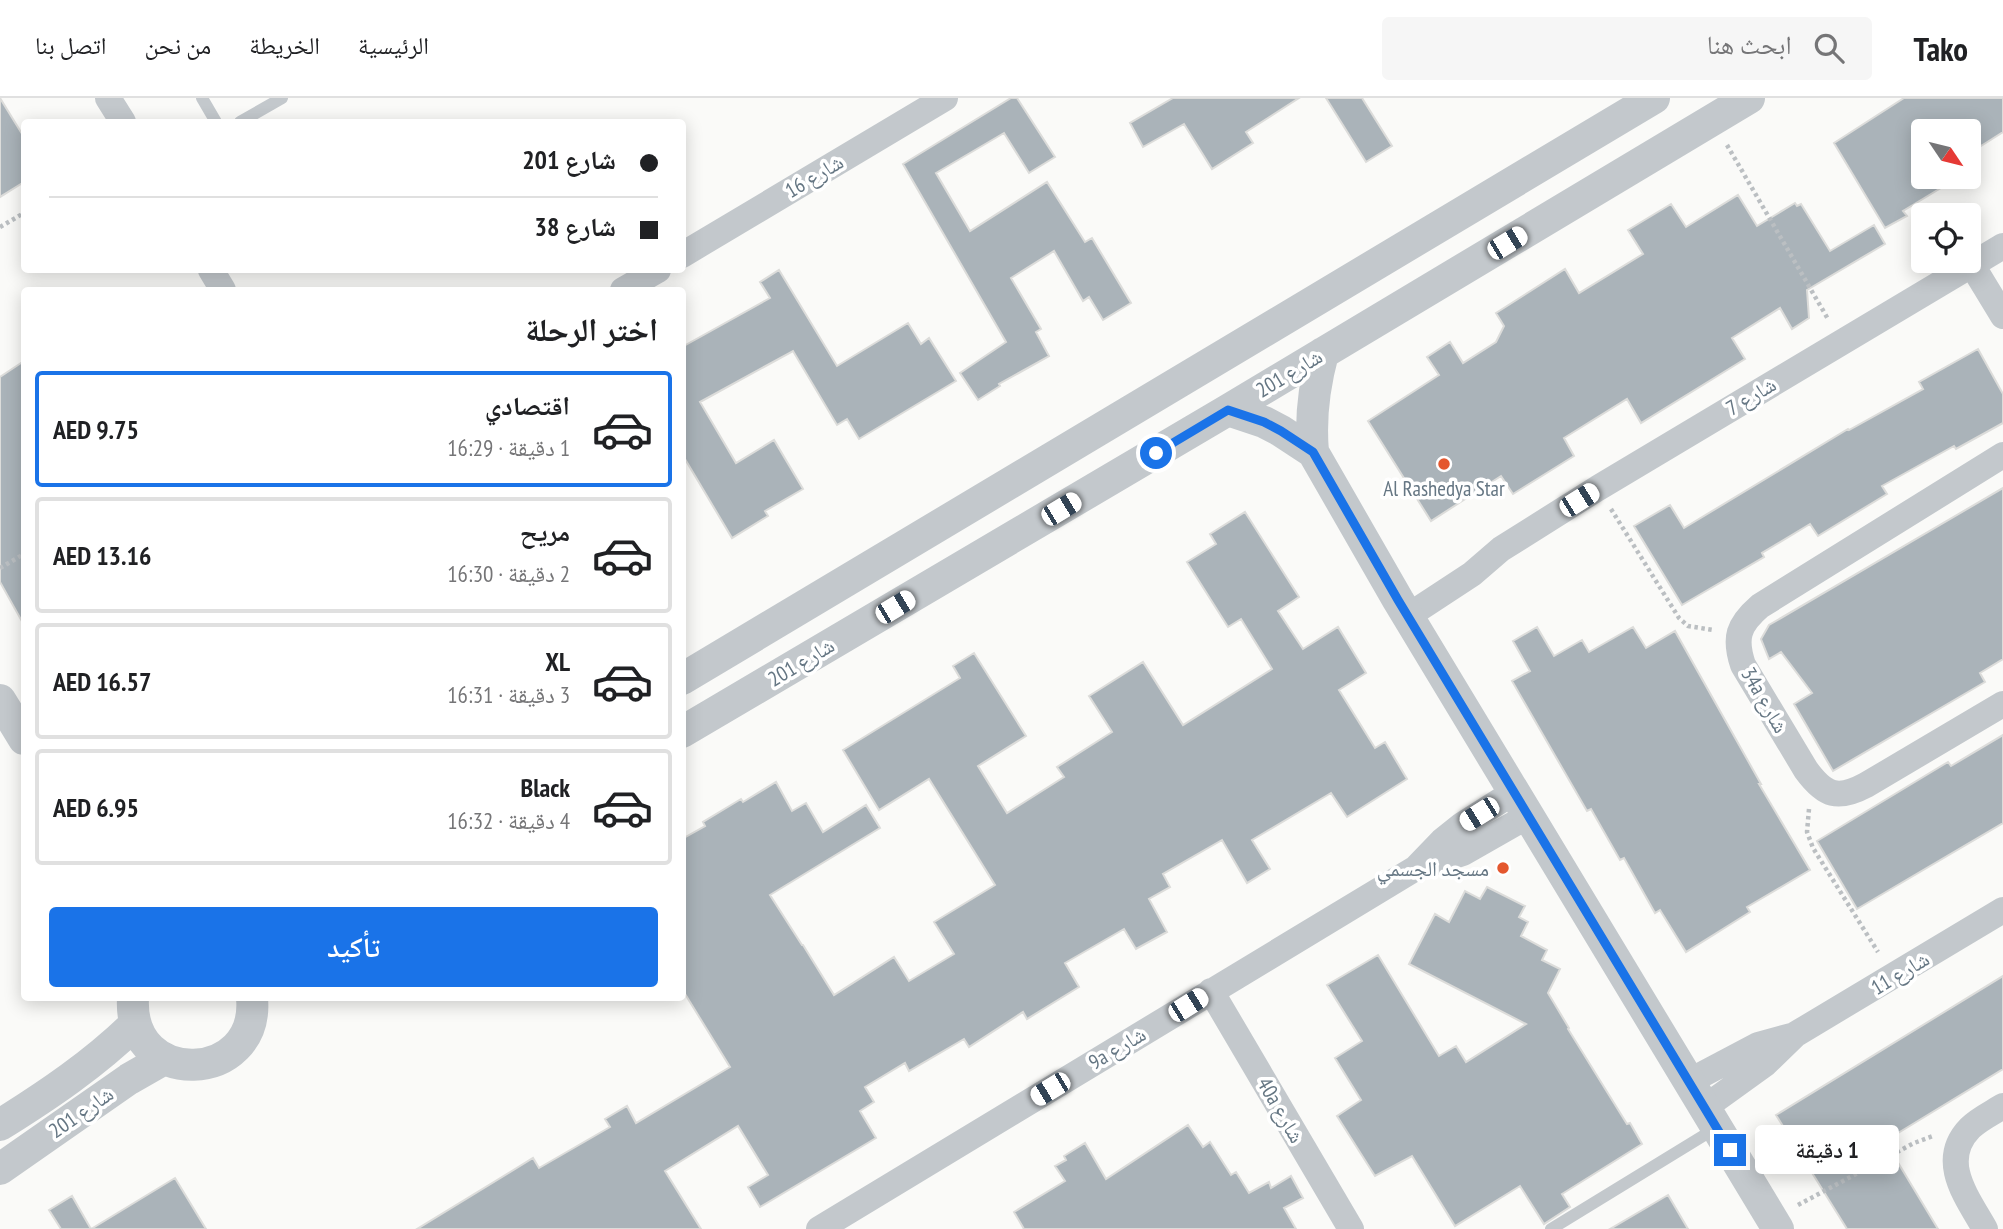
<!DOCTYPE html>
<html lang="ar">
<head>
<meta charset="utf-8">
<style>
  body { margin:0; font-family:"PT Sans Narrow","Noto Naskh Arabic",sans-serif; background:#f6f6f6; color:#202124; direction:rtl; height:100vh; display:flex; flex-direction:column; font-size:26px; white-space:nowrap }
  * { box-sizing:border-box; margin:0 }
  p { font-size:23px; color:#757577 }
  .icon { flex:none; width:38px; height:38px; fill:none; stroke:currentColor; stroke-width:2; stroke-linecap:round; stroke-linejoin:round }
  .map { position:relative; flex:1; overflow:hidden; direction:ltr }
  .side { position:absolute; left:21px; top:189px; width:665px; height:714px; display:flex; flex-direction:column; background:#fff; border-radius:7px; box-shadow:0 4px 18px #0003; direction:rtl }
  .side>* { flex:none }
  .hud { position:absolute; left:21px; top:21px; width:665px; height:154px; border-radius:7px; box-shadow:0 4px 18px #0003; direction:rtl; display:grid; align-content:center; height:154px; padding:0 28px; background:#fff }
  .needle { width:46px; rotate:125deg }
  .fabs { position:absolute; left:1911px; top:21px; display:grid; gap:14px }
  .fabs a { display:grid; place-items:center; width:70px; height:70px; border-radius:7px; background:#fff; box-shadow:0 4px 18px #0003; font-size:35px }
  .end { position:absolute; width:32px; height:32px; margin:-16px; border:9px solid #1a73e8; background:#fff; box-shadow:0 0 0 4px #fff }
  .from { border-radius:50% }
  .bubble { position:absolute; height:49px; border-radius:7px; background:#fff; box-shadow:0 4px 18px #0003; font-size:23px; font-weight:600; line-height:49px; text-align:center; direction:rtl }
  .car { position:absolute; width:21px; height:42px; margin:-21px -10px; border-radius:9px; box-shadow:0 0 5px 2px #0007; background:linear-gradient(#fff 24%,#345 0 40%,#fff 0 76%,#345 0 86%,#fff 0) }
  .hud b { display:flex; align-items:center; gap:24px; height:66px; font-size:26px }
  .hud b+b { border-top:2px solid #e0e0e0 }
  .hud i { width:18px; height:18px; background:#202124 }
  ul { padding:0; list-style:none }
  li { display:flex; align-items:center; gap:21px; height:116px; margin:0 14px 10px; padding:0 14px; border:4px solid #e0e0e0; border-radius:7px }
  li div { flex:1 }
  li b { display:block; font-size:26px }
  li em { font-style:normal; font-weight:600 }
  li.selected { border-color:#1a73e8 }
  li>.icon { width:63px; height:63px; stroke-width:1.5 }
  h2 { padding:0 28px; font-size:32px; line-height:84px }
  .button { display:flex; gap:14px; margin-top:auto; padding:14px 28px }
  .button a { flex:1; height:80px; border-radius:7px; background:#1a73e8; color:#fff; font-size:28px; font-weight:600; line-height:80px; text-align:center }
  header { display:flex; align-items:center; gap:42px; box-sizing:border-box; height:98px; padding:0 35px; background:#fff; border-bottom:2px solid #e0e0e0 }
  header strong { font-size:33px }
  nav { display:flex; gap:38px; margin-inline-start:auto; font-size:24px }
  .search { width:490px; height:63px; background:#f6f6f6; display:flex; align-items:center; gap:18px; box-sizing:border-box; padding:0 24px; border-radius:7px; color:#757577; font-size:26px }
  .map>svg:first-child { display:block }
  .building { fill:#aab3b9; stroke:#dcdcda; stroke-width:2 }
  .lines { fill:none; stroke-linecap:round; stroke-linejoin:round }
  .path { stroke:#bbbfc2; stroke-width:4.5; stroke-dasharray:3.5 3.5; stroke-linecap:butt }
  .service { stroke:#c3c8cc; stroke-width:12 }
  .minor { stroke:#c3c8cc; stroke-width:26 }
  .tertiary { stroke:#c3c8cc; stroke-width:32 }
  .route { stroke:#1a73e8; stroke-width:9 }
  .poi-dot { fill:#e4572e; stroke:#fff; stroke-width:2.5 }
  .labels { text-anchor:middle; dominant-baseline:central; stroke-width:7; stroke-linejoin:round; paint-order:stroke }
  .street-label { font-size:21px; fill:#657683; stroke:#fff }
  .poi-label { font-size:21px; fill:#657683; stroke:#fff }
</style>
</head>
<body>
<header>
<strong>Tako</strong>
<div class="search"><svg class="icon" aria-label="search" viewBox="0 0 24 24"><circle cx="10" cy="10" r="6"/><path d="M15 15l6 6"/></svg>ابحث هنا</div>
<nav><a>الرئيسية</a><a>الخريطة</a><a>من نحن</a><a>اتصل بنا</a></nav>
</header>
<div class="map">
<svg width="2003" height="1131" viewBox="0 0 2003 1131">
  <rect width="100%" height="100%" fill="#fafaf8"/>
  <path class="building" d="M 0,0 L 24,39 L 24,84 L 0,99 Z
    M 1011,0 L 1017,0 L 1055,59 L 1029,75 L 1004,35 L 936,75 L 970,133 L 1047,84 L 1085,144 L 1092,140 L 1131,205 L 1103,222 L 1089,199 L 1083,203 L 1054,153 L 1011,180 L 1041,231 L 1036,234 L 1049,258 L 999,286 L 1000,288 L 978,302 L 960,275 L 1006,244 L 903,66 Z
    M 1173,0 L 1299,0 L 1246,34 L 1253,45 L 1212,71 L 1184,26 L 1143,49 L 1130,25 Z
    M 1326,0 L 1362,0 L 1392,48 L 1366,64 Z
    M 1904,0 L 2003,0 L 2003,34 L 1981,48 L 1971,33 L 1923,33 L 1923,79 L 1959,79 L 1903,113 L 1907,118 L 1885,130 L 1834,45 Z
    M 1738,97 L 1757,128 L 1795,105 L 1797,108 L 1801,106 L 1830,153 L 1874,127 L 1885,146 L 1807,192 L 1809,220 L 1792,231 L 1780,210 L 1732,240 L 1745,261 L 1641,325 L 1627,301 L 1564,340 L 1574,358 L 1513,396 L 1501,378 L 1431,423 L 1368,323 L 1439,277 L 1427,259 L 1450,244 L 1463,265 L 1496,244 L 1504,228 L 1496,215 L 1565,171 L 1579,195 L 1643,156 L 1628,132 L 1671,106 L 1686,129 Z
    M 779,172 L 837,268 L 908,225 L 921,246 L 929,240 L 956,283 L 859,341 L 847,321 L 837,327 L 793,253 L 700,304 L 736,365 L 774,342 L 803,391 L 765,413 L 768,418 L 732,440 L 682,356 L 682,249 L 770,200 L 760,184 Z
    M 1978,251 L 2003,296 L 2003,325 L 1956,351 L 1954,348 L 1882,388 L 1887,396 L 1818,438 L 1810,426 L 1762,455 L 1764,459 L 1682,507 L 1634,428 L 1670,407 L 1684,430 L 1848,331 L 1849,332 L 1923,291 L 1919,284 Z
    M 24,263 L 24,527 L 0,484 L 0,279 Z
    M 2003,390 L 2003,561 L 1980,575 L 1985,584 L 1833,673 L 1794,606 L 1812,595 L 1781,554 L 1769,561 L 1761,541 L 1769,527 Z
    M 1245,414 L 1299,499 L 1278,513 L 1303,551 L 1338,529 L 1366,575 L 1339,592 L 1375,650 L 1385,644 L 1407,681 L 1347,719 L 1331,695 L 1252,742 L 1270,771 L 1247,785 L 1222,742 L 1163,776 L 1170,789 L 1149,801 L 1167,834 L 1136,851 L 1124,831 L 1065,865 L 1079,889 L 1027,921 L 1023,914 L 969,949 L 964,941 L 909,973 L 905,965 L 865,989 L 874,1004 L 860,1013 L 876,1040 L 760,1109 L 748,1089 L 768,1077 L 738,1028 L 665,1073 L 701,1131 L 417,1131 L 533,1060 L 539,1070 L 610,1029 L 605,1021 L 627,1008 L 636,1025 L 730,969 L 682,891 L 682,741 L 705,728 L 703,724 L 741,701 L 743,704 L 776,684 L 792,713 L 806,705 L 823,734 L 866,707 L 880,730 L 770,797 L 802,847 L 803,847 L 834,897 L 894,859 L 909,883 L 954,856 L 934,824 L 995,787 L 929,681 L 879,712 L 843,652 L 960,580 L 953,568 L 974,555 L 1026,638 L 978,668 L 1007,715 L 1064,679 L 1057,669 L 1112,634 L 1089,598 L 1143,564 L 1183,627 L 1272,571 L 1241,521 L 1228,529 L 1187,464 L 1216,446 L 1210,436 Z
    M 1537,529 L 1554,558 L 1582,542 L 1589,554 L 1633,529 L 1646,550 L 1675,533 L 1761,686 L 1759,686 L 1810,772 L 1747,809 L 1750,814 L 1686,854 L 1660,812 L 1655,815 L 1624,760 L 1620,762 L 1591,711 L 1587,713 L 1512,583 L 1530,573 L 1513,543 Z
    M 2003,637 L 2003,725 L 1857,811 L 1817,743 L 1948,664 L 1951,668 Z
    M 1487,789 L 1525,808 L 1519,819 L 1528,824 L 1521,838 L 1547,852 L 1542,862 L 1560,871 L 1548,895 L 1569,930 L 1568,931 L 1627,1026 L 1630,1025 L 1642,1046 L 1562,1096 L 1570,1109 L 1544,1126 L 1520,1088 L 1455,1128 L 1412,1058 L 1375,1078 L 1337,1018 L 1361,1002 L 1335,960 L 1362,943 L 1327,887 L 1378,857 L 1439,958 L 1456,948 L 1466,964 L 1526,926 L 1409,866 L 1435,816 L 1449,824 L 1465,793 L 1480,801 Z
    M 2003,878 L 2003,971 L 1885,1043 L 1938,1131 L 1847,1131 L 1776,1017 Z
    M 1188,1027 L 1203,1049 L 1210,1044 L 1231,1077 L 1236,1074 L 1249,1095 L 1269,1084 L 1271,1090 L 1291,1078 L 1303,1100 L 1284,1110 L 1296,1131 L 1024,1131 L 1014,1114 L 1065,1083 L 1055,1068 L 1066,1062 L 1064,1058 L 1085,1045 L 1106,1081 Z
    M 175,1080 L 206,1131 L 61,1131 L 49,1112 L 72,1098 L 91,1131 Z
    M 1668,1097 L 1688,1131 L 1610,1131 Z"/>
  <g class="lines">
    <path class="path" d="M 1727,47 L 1828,221
      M 0,129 L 24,115
      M 1611,411 L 1679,520 L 1688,528 L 1713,532
      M 0,470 L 24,456
      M 1809,711 L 1807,734 L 1813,750 L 1878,854
      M 1798,1107 L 1914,1045 L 1933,1038"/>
    <path class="service" d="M 202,0 L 216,24
      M 240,24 L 282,0
      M 1551,1131 L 1716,1030"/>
    <path class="minor" d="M 108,0 L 123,24
      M 682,157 L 945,0
      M 1972,167 L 2003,218
      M 211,172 L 223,192
      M 623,192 L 658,172
      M 2003,357 L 1760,508 C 1738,527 1734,540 1743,567 L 1806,672 C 1825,698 1838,702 1866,687 L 2003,606
      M 1408,518 L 1472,476 L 1501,451 L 1598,390 L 2003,148
      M 1421,769 L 1463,755 L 1528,718
      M 1211,893 L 1351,1131
      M 1688,984 L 1758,947 L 1791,938
      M 1704,1010 L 1765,966 L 1796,936 L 2003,812
      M 819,1131 L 1416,770 L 1442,743 L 1462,727 L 1514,694
      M 1985,1131 C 1967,1099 1938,1063 1970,1030 C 1979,1021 1992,1015 2003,1008"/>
    <path class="tertiary" d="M 1228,312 L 1264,324 L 1281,333 L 1313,354 L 1398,502 L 1778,1131
      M 1313,354 C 1310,320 1314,288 1323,255
      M 682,581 L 1654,0
      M 0,602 L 24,641
      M 682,634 L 1228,312 L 1749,0
      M 133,900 C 128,992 260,986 252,900
      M 0,1027 C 48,997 94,966 135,926
      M 0,1071 L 129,981 L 164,961"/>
  </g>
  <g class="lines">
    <path class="route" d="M 1156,355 L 1228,312 L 1264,324 L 1281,333 L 1313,354 L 1398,502 L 1730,1052"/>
  </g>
  <g class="poi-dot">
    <circle cx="1444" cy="366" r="7"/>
    <circle cx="1503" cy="770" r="7"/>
  </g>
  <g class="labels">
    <g class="street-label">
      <text transform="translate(814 78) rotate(-31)">شارع 16</text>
      <text transform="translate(1289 275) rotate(-31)">شارع 201</text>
      <text transform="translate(1751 298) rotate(-31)">شارع 7</text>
      <text transform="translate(801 564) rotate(-31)">شارع 201</text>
      <text transform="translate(1765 602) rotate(60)">34a شارع</text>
      <text transform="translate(1900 875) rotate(-31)">شارع 11</text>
      <text transform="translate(1117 950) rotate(-31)">9a شارع</text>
      <text transform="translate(1281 1012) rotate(60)">40a شارع</text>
      <text transform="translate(81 1014) rotate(-35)">شارع 201</text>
    </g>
    <g class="poi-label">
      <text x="1444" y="390">Al Rashedya Star</text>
      <text x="1489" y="770" text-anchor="end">مسجد الجسمي</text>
    </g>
  </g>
</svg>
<div class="fabs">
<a><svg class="needle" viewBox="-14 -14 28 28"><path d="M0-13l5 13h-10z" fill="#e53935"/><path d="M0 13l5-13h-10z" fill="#757577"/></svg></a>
<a><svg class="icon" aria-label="locate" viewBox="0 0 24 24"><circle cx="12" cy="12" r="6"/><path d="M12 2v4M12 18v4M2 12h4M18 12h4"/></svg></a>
</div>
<i class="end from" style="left:1156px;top:355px"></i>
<i class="end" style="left:1730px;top:1052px"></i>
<div class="bubble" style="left:1755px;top:1027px;width:144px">1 دقيقة</div>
<i class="car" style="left:1507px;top:145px;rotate:59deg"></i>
<i class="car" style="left:1579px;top:402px;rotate:58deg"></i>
<i class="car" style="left:1061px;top:411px;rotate:59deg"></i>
<i class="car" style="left:895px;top:509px;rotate:59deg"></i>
<i class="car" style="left:1479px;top:716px;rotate:238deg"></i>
<i class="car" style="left:1188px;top:907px;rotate:58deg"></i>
<i class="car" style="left:1050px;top:991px;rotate:239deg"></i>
<div class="hud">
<b><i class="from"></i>شارع 201</b>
<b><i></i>شارع 38</b>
</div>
<section class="side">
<h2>اختر الرحلة</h2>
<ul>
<li class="selected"><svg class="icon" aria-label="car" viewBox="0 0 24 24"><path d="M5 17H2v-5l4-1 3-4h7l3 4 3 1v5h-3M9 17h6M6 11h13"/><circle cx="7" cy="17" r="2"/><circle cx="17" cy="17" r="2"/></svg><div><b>اقتصادي</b><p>1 دقيقة · 16:29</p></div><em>AED 9.75</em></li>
<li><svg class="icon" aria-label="car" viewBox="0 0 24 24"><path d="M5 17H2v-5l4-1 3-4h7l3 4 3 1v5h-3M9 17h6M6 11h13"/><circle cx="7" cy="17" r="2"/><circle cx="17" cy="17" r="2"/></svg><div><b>مريح</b><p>2 دقيقة · 16:30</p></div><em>AED 13.16</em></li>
<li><svg class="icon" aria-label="car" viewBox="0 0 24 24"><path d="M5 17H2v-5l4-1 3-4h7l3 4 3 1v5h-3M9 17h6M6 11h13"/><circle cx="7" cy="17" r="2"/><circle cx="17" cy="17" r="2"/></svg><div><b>XL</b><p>3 دقيقة · 16:31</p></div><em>AED 16.57</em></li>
<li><svg class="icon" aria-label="car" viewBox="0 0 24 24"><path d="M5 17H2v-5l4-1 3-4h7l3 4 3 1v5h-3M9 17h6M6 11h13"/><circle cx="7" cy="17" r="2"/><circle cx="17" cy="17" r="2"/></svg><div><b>Black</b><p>4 دقيقة · 16:32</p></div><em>AED 6.95</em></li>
</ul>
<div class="button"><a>تأكيد</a></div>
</section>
</div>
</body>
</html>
